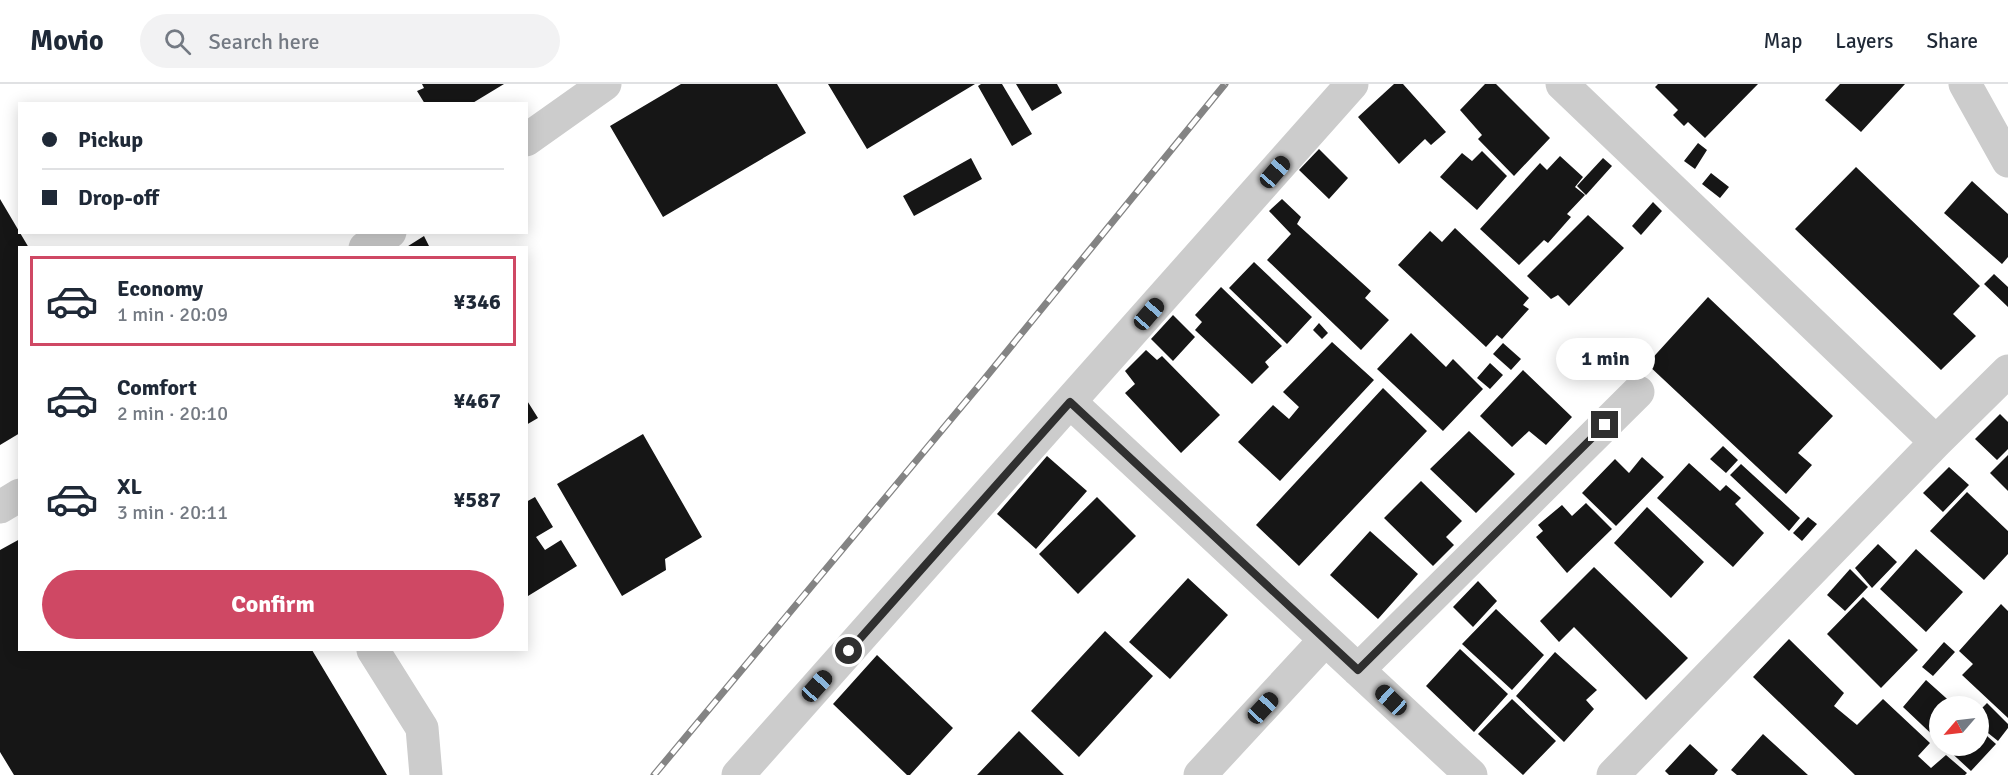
<!DOCTYPE html>
<html lang="en">
<head>
<meta charset="utf-8">
<style>
  body { margin:0; font-family:Signika,sans-serif; background:#f2f2f3; color:#1f2937; height:100vh; display:flex; flex-direction:column; font-size:22px; white-space:nowrap }
  * { box-sizing:border-box; margin:0 }
  p { font-size:20px; color:#747a83 }
  .icon { flex:none; width:33px; height:33px; fill:none; stroke:currentColor; stroke-width:2; stroke-linecap:round; stroke-linejoin:round }
  .map { position:relative; flex:1; overflow:hidden }
  .sheet { position:absolute; left:18px; top:162px; width:510px; height:405px; display:flex; flex-direction:column; background:#fff; border-radius:0px; box-shadow:0 3px 15px #0003 }
  .sheet>* { flex:none }
  .guide { position:absolute; left:18px; top:18px; width:510px; height:132px; border-radius:0px; box-shadow:0 3px 15px #0003; display:grid; align-content:center; height:132px; padding:0 24px; background:#fff }
  .needle { width:39px; rotate:242deg }
  .controls { position:absolute; left:1929px; top:612px; display:grid; gap:12px }
  .controls a { display:grid; place-items:center; width:60px; height:60px; border-radius:50%; background:#fff; box-shadow:0 3px 15px #0003; font-size:30px }
  .end { position:absolute; width:27px; height:27px; margin:-14px; border:8px solid #2f2f2f; background:#fff; box-shadow:0 0 0 3px #fff }
  .from { border-radius:50% }
  .bubble { position:absolute; height:42px; border-radius:21px; background:#fff; box-shadow:0 3px 15px #0003; font-size:20px; font-weight:800; line-height:42px; text-align:center }
  .car { position:absolute; width:18px; height:36px; margin:-18px -9px; border-radius:8px; box-shadow:0 0 4px 2px #0007; background:linear-gradient(#222 24%,#8ab4d8 0 40%,#222 0 76%,#8ab4d8 0 86%,#222 0) }
  .guide b { display:flex; align-items:center; gap:21px; height:57px; font-size:22px }
  .guide b+b { border-top:2px solid #e0e1e3 }
  .guide i { width:15px; height:15px; background:#1f2937 }
  ul { padding:10px 0 0; list-style:none }
  li { display:flex; align-items:center; gap:18px; height:90px; margin:0 12px 9px; padding:0 12px; border:3px solid transparent; border-radius:0px }
  li div { flex:1 }
  li b { display:block; font-size:22px }
  li em { font-style:normal; font-weight:800 }
  li.on { border-color:#cf4864 }
  li>.icon { width:54px; height:54px; stroke-width:1.5 }
  .primary-button { display:flex; gap:12px; margin-top:auto; padding:12px 24px }
  .primary-button a { flex:1; height:69px; border-radius:36px; background:#cf4864; color:#fff; font-size:24px; font-weight:800; line-height:69px; text-align:center }
  header { display:flex; align-items:center; gap:36px; box-sizing:border-box; height:84px; padding:0 30px; background:#fff; border-bottom:2px solid #e0e1e3 }
  header strong { font-size:28px }
  nav { display:flex; gap:33px; margin-inline-start:auto; font-size:21px }
  .search { width:420px; height:54px; background:#f2f2f3; display:flex; align-items:center; gap:15px; box-sizing:border-box; padding:0 21px; border-radius:33px; color:#747a83; font-size:22px }
  .map>svg:first-child { display:block }
  .building { fill:#161616 }
  .lines { fill:none; stroke-linecap:round; stroke-linejoin:round }
  .minor { stroke:#ccc; stroke-width:33 }
  .rail-casing { stroke:#848484; stroke-width:7 }
  .rail { stroke:#fff; stroke-width:4.5; stroke-dasharray:14; stroke-linecap:butt }
  .route { stroke:#2f2f2f; stroke-width:8 }
</style>
</head>
<body>
<header>
<strong>Movio</strong>
<div class="search"><svg class="icon" aria-label="search" viewBox="0 0 24 24"><circle cx="10" cy="10" r="6"/><path d="M15 15l6 6"/></svg>Search here</div>
<nav><a>Map</a><a>Layers</a><a>Share</a></nav>
</header>
<div class="map">
<svg width="2008" height="691" viewBox="0 0 2008 691">
  <rect width="100%" height="100%" fill="#fff"/>
  <path class="building" d="M 422,0 L 504,0 L 471,20 L 425,20 L 417,7 L 424,4 Z
    M 681,0 L 777,0 L 806,49 L 663,133 L 610,42 Z
    M 828,0 L 975,0 L 867,65 Z
    M 981,0 L 1002,0 L 1032,50 L 1012,62 L 978,2 Z
    M 1016,0 L 1057,0 L 1062,9 L 1032,27 Z
    M 1394,0 L 1403,0 L 1446,48 L 1431,61 L 1425,55 L 1399,80 L 1358,33 Z
    M 1485,0 L 1496,0 L 1550,54 L 1514,92 L 1478,55 L 1482,51 L 1460,26 Z
    M 1658,0 L 1758,0 L 1705,54 L 1688,38 L 1684,42 L 1673,31 L 1678,26 L 1655,3 Z
    M 1840,0 L 1905,0 L 1861,48 L 1825,16 Z
    M 1698,59 L 1707,66 L 1695,85 L 1684,77 Z
    M 1319,65 L 1348,94 L 1329,115 L 1299,86 Z
    M 1482,67 L 1507,92 L 1477,126 L 1440,93 L 1462,69 L 1472,77 Z
    M 1560,72 L 1583,93 L 1575,103 L 1585,111 L 1567,130 L 1571,133 L 1548,159 L 1544,156 L 1519,181 L 1480,145 L 1540,79 L 1547,86 Z
    M 971,74 L 982,95 L 914,132 L 903,112 Z
    M 1603,74 L 1612,82 L 1586,111 L 1577,102 Z
    M 1856,83 L 1980,202 L 1953,230 L 1976,252 L 1941,286 L 1795,145 Z
    M 1711,89 L 1729,103 L 1720,114 L 1702,100 Z
    M 1972,97 L 2008,130 L 2008,173 L 2002,180 L 1944,129 Z
    M 0,115 L 29,164 L 20,164 L 20,349 L 0,361 Z
    M 1282,115 L 1301,133 L 1297,140 L 1371,207 L 1365,214 L 1389,236 L 1361,266 L 1267,176 L 1291,150 L 1269,127 Z
    M 1653,118 L 1662,127 L 1641,151 L 1632,142 Z
    M 1588,131 L 1624,164 L 1569,222 L 1558,211 L 1551,215 L 1527,192 Z
    M 1455,144 L 1529,214 L 1523,221 L 1529,225 L 1502,255 L 1497,251 L 1486,263 L 1398,181 L 1430,147 L 1442,158 Z
    M 424,152 L 430,164 L 405,164 Z
    M 1254,178 L 1312,233 L 1287,260 L 1229,204 Z
    M 1994,190 L 2008,203 L 2008,223 L 1984,200 Z
    M 1221,203 L 1282,262 L 1265,278 L 1269,283 L 1252,300 L 1195,246 L 1202,238 L 1195,231 Z
    M 1708,213 L 1833,332 L 1798,369 L 1812,381 L 1786,410 L 1647,280 Z
    M 1173,231 L 1195,253 L 1173,277 L 1151,255 Z
    M 1319,239 L 1328,249 L 1322,255 L 1313,246 Z
    M 1411,249 L 1446,283 L 1453,275 L 1483,305 L 1443,347 L 1377,285 Z
    M 1332,258 L 1374,296 L 1280,397 L 1238,358 L 1273,321 L 1289,335 L 1299,323 L 1283,308 Z
    M 1503,259 L 1521,275 L 1511,286 L 1493,270 Z
    M 1146,266 L 1157,276 L 1162,272 L 1220,331 L 1181,369 L 1125,309 L 1135,300 L 1125,287 Z
    M 1490,279 L 1503,291 L 1490,305 L 1477,294 Z
    M 1523,286 L 1572,333 L 1546,361 L 1529,347 L 1512,363 L 1480,332 Z
    M 1383,304 L 1427,347 L 1299,482 L 1256,441 Z
    M 526,315 L 538,334 L 526,341 Z
    M 2000,330 L 2008,338 L 2008,365 L 1997,376 L 1975,355 Z
    M 1469,347 L 1515,390 L 1476,429 L 1430,385 Z
    M 643,350 L 702,453 L 665,475 L 666,486 L 622,512 L 557,400 Z
    M 1723,362 L 1738,376 L 1726,389 L 1710,375 Z
    M 2008,371 L 2008,407 L 1990,389 Z
    M 1047,372 L 1087,407 L 1036,465 L 997,430 Z
    M 1642,373 L 1664,393 L 1616,442 L 1582,409 L 1615,375 L 1629,389 Z
    M 1689,379 L 1720,407 L 1726,401 L 1741,414 L 1735,420 L 1764,449 L 1733,483 L 1657,414 Z
    M 1741,380 L 1800,434 L 1789,447 L 1730,391 Z
    M 1949,383 L 1969,401 L 1943,428 L 1923,409 Z
    M 1421,397 L 1462,437 L 1446,453 L 1454,461 L 1433,482 L 1384,434 Z
    M 1967,408 L 2008,447 L 2008,470 L 1984,496 L 1930,447 Z
    M 535,413 L 553,443 L 536,453 L 545,466 L 561,456 L 577,482 L 528,512 L 526,509 L 526,418 Z
    M 1097,413 L 1136,452 L 1078,510 L 1039,470 Z
    M 1586,419 L 1612,445 L 1567,489 L 1536,453 L 1543,447 L 1538,441 L 1562,421 L 1572,432 Z
    M 1647,423 L 1704,478 L 1671,514 L 1614,459 Z
    M 1808,433 L 1817,440 L 1802,457 L 1793,449 Z
    M 1370,447 L 1418,490 L 1378,535 L 1330,491 Z
    M 20,455 L 20,566 L 312,566 L 387,691 L 14,691 L 0,668 L 0,466 Z
    M 1878,460 L 1897,478 L 1872,504 L 1855,484 Z
    M 1916,465 L 1963,508 L 1926,548 L 1880,505 Z
    M 1594,483 L 1688,574 L 1646,616 L 1574,543 L 1559,558 L 1540,537 Z
    M 1850,485 L 1868,503 L 1845,527 L 1827,511 Z
    M 1188,494 L 1228,531 L 1170,595 L 1129,558 Z
    M 1478,497 L 1497,517 L 1473,543 L 1453,523 Z
    M 1863,513 L 1918,566 L 1881,604 L 1827,550 Z
    M 2001,520 L 2008,527 L 2008,634 L 1962,591 L 1973,580 L 1959,567 Z
    M 1496,525 L 1544,571 L 1512,606 L 1462,560 Z
    M 1105,547 L 1153,592 L 1079,673 L 1031,627 Z
    M 1789,555 L 1844,609 L 1834,622 L 1857,641 L 1883,615 L 1930,659 L 1918,672 L 1931,684 L 1946,671 L 1967,689 L 1965,691 L 1855,691 L 1753,593 Z
    M 1944,558 L 1955,568 L 1933,592 L 1922,583 Z
    M 1460,565 L 1508,610 L 1474,648 L 1426,602 Z
    M 1555,568 L 1597,606 L 1586,616 L 1594,625 L 1564,658 L 1516,612 Z
    M 877,571 L 953,644 L 910,691 L 907,691 L 833,620 Z
    M 1926,596 L 1955,622 L 1940,622 L 1940,658 L 1903,623 Z
    M 1512,615 L 1556,657 L 1523,691 L 1478,650 Z
    M 1987,619 L 2008,640 L 2008,644 L 1998,657 L 1978,641 L 1978,628 Z
    M 1978,644 L 1996,660 L 1971,687 L 1944,662 L 1978,662 Z
    M 1019,647 L 1064,691 L 977,691 Z
    M 1763,650 L 1808,691 L 1737,691 L 1731,686 Z
    M 1690,660 L 1718,686 L 1714,691 L 1669,691 L 1665,687 Z"/>
  <g class="lines">
    <path class="minor" d="M 1562,0 L 1936,358
      M 1965,0 L 2008,77
      M 526,56 L 605,0
      M 365,164 L 390,148
      M 1070,318 L 1471,691
      M 0,423 L 20,411
      M 373,566 L 422,644 L 426,691
      M 1358,586 L 1638,308
      M 738,691 L 1352,0
      M 1200,691 L 1325,556
      M 1613,691 L 1936,358 L 2008,287"/>
    <defs>
      <path id="rail" d="M 654,691 L 982,298 L 1225,0"/>
    </defs>
    <use href="#rail" class="rail-casing"/>
    <use href="#rail" class="rail"/>
  </g>
  <g class="lines">
    <path class="route" d="M 849,567 L 1070,318 L 1358,586 L 1605,341"/>
  </g>
</svg>
<div class="controls">
<a><svg class="needle" viewBox="-14 -14 28 28"><path d="M0-13l5 13h-10z" fill="#e53935"/><path d="M0 13l5-13h-10z" fill="#747a83"/></svg></a>
</div>
<i class="end from" style="left:849px;top:567px"></i>
<i class="end" style="left:1605px;top:341px"></i>
<div class="bubble" style="left:1556px;top:254px;width:99px">1 min</div>
<i class="car" style="left:1275px;top:88px;rotate:41deg"></i>
<i class="car" style="left:1149px;top:230px;rotate:41deg"></i>
<i class="car" style="left:817px;top:602px;rotate:42deg"></i>
<i class="car" style="left:1391px;top:616px;rotate:313deg"></i>
<i class="car" style="left:1263px;top:624px;rotate:43deg"></i>
<div class="guide">
<b><i class="from"></i>Pickup</b>
<b><i></i>Drop-off</b>
</div>
<section class="sheet">
<ul>
<li class="on"><svg class="icon" aria-label="car" viewBox="0 0 24 24"><path d="M5 17H2v-5l4-1 3-4h7l3 4 3 1v5h-3M9 17h6M6 11h13"/><circle cx="7" cy="17" r="2"/><circle cx="17" cy="17" r="2"/></svg><div><b>Economy</b><p>1 min · 20:09</p></div><em>¥346</em></li>
<li><svg class="icon" aria-label="car" viewBox="0 0 24 24"><path d="M5 17H2v-5l4-1 3-4h7l3 4 3 1v5h-3M9 17h6M6 11h13"/><circle cx="7" cy="17" r="2"/><circle cx="17" cy="17" r="2"/></svg><div><b>Comfort</b><p>2 min · 20:10</p></div><em>¥467</em></li>
<li><svg class="icon" aria-label="car" viewBox="0 0 24 24"><path d="M5 17H2v-5l4-1 3-4h7l3 4 3 1v5h-3M9 17h6M6 11h13"/><circle cx="7" cy="17" r="2"/><circle cx="17" cy="17" r="2"/></svg><div><b>XL</b><p>3 min · 20:11</p></div><em>¥587</em></li>
</ul>
<div class="primary-button"><a>Confirm</a></div>
</section>
</div>
</body>
</html>
